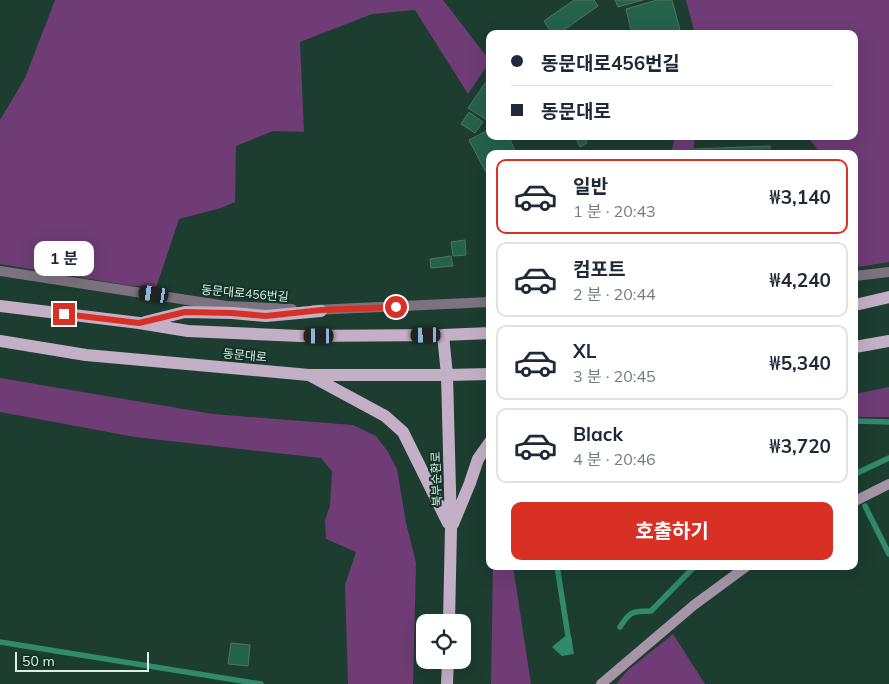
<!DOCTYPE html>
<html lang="ko">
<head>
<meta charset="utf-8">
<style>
  body { margin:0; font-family:Mulish,"Noto Sans KR",sans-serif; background:#f6f6f7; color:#1f2937; height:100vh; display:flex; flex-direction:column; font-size:19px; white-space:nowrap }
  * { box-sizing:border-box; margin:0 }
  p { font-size:16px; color:#747a83 }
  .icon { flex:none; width:28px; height:28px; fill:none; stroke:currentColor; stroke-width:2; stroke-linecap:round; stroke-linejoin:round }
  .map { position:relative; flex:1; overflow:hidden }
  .panel { position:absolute; left:486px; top:150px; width:372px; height:420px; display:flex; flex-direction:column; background:#fff; border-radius:10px; box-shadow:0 5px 20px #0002 }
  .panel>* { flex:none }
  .hud { position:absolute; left:486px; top:30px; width:372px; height:110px; border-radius:10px; box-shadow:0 5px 20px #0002; display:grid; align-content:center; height:110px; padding:0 25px; background:#fff }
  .fabs { position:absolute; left:416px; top:614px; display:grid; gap:10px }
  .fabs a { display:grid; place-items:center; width:55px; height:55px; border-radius:10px; background:#fff; box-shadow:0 5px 20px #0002; font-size:25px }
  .scale { position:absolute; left:15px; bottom:12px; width:134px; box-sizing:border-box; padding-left:5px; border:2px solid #dceee5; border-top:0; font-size:14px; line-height:18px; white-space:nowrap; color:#dceee5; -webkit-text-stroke:4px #123327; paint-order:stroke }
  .end { position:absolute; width:22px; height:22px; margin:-11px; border:6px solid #d93025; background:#fff; box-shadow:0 0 0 2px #fff }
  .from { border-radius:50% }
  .bubble { position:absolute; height:35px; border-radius:10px; background:#fff; box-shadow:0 5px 20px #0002; font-size:16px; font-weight:700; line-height:35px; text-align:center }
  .car { position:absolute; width:15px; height:30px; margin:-15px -8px; border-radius:6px; box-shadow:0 0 4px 1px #0007; background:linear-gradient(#222 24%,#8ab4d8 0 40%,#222 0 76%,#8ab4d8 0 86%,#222 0) }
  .hud b { display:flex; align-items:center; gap:18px; height:48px; font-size:19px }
  .hud b+b { border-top:1px solid #e0e1e3 }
  .hud i { width:12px; height:12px; background:#1f2937 }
  ul { padding:9px 0 0; list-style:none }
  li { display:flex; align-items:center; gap:15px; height:75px; margin:0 10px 8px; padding:0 15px; border:2px solid #e0e1e3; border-radius:10px }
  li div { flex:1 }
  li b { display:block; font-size:19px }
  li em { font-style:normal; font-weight:700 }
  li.current { border-color:#d93025 }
  li>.icon { width:45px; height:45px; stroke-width:1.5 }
  .action { display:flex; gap:10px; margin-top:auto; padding:10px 25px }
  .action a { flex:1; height:58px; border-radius:10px; background:#d93025; color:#fff; font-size:20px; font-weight:700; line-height:58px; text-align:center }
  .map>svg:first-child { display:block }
  .green { fill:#6f3c76 }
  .water { fill:#308a6b }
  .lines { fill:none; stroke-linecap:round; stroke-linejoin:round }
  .stream { stroke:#308a6b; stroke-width:5.5 }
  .building { fill:#24624c; stroke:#517364 }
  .street { stroke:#7d737e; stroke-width:10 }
  .secondary { stroke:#a595a7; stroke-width:10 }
  .primary { stroke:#c4b0c6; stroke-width:12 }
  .route { stroke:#d93025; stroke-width:6 }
  .labels { text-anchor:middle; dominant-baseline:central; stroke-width:4; stroke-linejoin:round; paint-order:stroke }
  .street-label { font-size:12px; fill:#dceee5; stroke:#123327 }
</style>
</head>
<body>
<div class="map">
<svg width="889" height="684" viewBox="0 0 889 684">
  <rect width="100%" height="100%" fill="#1d3d31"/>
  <path class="green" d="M 55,0 L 443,0 L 490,61 L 468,94 L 415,10 L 372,14 L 300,42 L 304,132 L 273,131 L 236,146 L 235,202 L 221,208 L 179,219 L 156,288 L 126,285 L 0,264 L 0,120 L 25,78 Z
    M 686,0 L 889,0 L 889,262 L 859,267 L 855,249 L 855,154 L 821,154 L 807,136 L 855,136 L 855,34 L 695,34 Z
    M 675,136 L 695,136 L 693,154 L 671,154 Z
    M 0,378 L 213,414 L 353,425 L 376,436 L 388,452 L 397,469 L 406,523 L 416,563 L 413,684 L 348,684 L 345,585 L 356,552 L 326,539 L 325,520 L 330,506 L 332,471 L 321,458 L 135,437 L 0,412 Z
    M 889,387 L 889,417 L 855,417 L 855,394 Z
    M 493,566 L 513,566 L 531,684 L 491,684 Z
    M 673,634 L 705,684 L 616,684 L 627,671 Z"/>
  <path class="water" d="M 571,636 L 574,654 L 562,656 L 552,647 L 564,637 Z"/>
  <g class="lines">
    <path class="stream" d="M 855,421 L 889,422
      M 855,474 L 889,458
      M 865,506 L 889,554
      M 557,566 L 569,642
      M 620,627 C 630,611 633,611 651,611 L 695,566
      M 0,642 L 261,684"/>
  </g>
  <path class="building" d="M 574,0 L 594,0 L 598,6 L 558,34 L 552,34 L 544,21 Z
    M 615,0 L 643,0 L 618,7 Z
    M 657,0 L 672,0 L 681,34 L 632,34 L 626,9 Z
    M 490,76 L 490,115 L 487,120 L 468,108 Z
    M 469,112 L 483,122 L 475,133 L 461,124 Z
    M 490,129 L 490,136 L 508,136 L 517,154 L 490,154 L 490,180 L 469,140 Z
    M 575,136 L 584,136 L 587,143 L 580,147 Z
    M 770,146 L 770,154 L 695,154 L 694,149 Z
    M 465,240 L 466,255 L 453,256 L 451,242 Z
    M 451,256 L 453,266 L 431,268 L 430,259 Z
    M 231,643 L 250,645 L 248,666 L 228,664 Z"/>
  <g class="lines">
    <path class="street" d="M 0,271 L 226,306 L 292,309
      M 855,276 L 889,272
      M 314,310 L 490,302"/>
    <path class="secondary" d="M 855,501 L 889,484
      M 601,684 L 694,605 L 747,566"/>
    <path class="primary" d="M 855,305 L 889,297
      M 0,306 L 139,323 L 188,331 L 300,336 L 443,335 L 490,333
      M 145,322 L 185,312 L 232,313 L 266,316 L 321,311
      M 443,335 L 447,375 L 451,528 L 449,622
      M 0,341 L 86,355 L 309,375 L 447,375 L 490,374
      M 855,347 L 889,341
      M 311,376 L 385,416 L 403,432 L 448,523
      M 453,524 L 470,483 L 478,459 L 490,442
      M 447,684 L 448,660"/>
  </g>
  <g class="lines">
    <path class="route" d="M 64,314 L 139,323 L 185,312 L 232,313 L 266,316 L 321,310 L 396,307"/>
  </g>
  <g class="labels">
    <g class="street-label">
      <text transform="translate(245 293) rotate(5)">동문대로456번길</text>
      <text transform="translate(245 355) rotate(5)">동문대로</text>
      <text transform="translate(436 479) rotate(-92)">북부순환로</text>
    </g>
  </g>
</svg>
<div class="fabs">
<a><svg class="icon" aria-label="locate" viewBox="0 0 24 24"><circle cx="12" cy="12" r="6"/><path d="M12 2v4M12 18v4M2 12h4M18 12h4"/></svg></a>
</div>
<div class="scale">50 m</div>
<i class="end from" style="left:396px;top:307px"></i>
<i class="end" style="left:64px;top:314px"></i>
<div class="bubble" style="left:34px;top:241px;width:60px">1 분</div>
<i class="car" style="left:154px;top:294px;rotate:279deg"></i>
<i class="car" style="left:426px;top:335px;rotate:269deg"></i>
<i class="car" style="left:319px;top:336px;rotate:270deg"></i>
<div class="hud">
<b><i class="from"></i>동문대로456번길</b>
<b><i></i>동문대로</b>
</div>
<section class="panel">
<ul>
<li class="current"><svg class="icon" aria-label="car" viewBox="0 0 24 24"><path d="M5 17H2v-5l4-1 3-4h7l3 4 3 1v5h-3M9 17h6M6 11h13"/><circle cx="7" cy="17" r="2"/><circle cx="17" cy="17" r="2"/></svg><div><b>일반</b><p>1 분 · 20:43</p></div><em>₩3,140</em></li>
<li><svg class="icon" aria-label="car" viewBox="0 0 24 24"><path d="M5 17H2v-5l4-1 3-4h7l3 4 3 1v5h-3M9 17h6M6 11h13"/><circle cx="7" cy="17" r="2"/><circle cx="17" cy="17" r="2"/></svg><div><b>컴포트</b><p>2 분 · 20:44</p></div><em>₩4,240</em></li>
<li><svg class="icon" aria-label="car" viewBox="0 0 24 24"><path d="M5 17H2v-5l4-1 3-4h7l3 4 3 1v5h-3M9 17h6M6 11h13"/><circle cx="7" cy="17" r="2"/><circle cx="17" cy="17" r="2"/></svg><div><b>XL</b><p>3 분 · 20:45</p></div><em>₩5,340</em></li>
<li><svg class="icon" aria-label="car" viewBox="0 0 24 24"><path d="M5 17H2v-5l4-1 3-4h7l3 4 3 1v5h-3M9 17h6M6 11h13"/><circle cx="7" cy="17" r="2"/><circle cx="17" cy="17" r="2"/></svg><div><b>Black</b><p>4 분 · 20:46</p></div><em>₩3,720</em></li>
</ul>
<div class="action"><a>호출하기</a></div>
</section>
</div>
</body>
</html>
